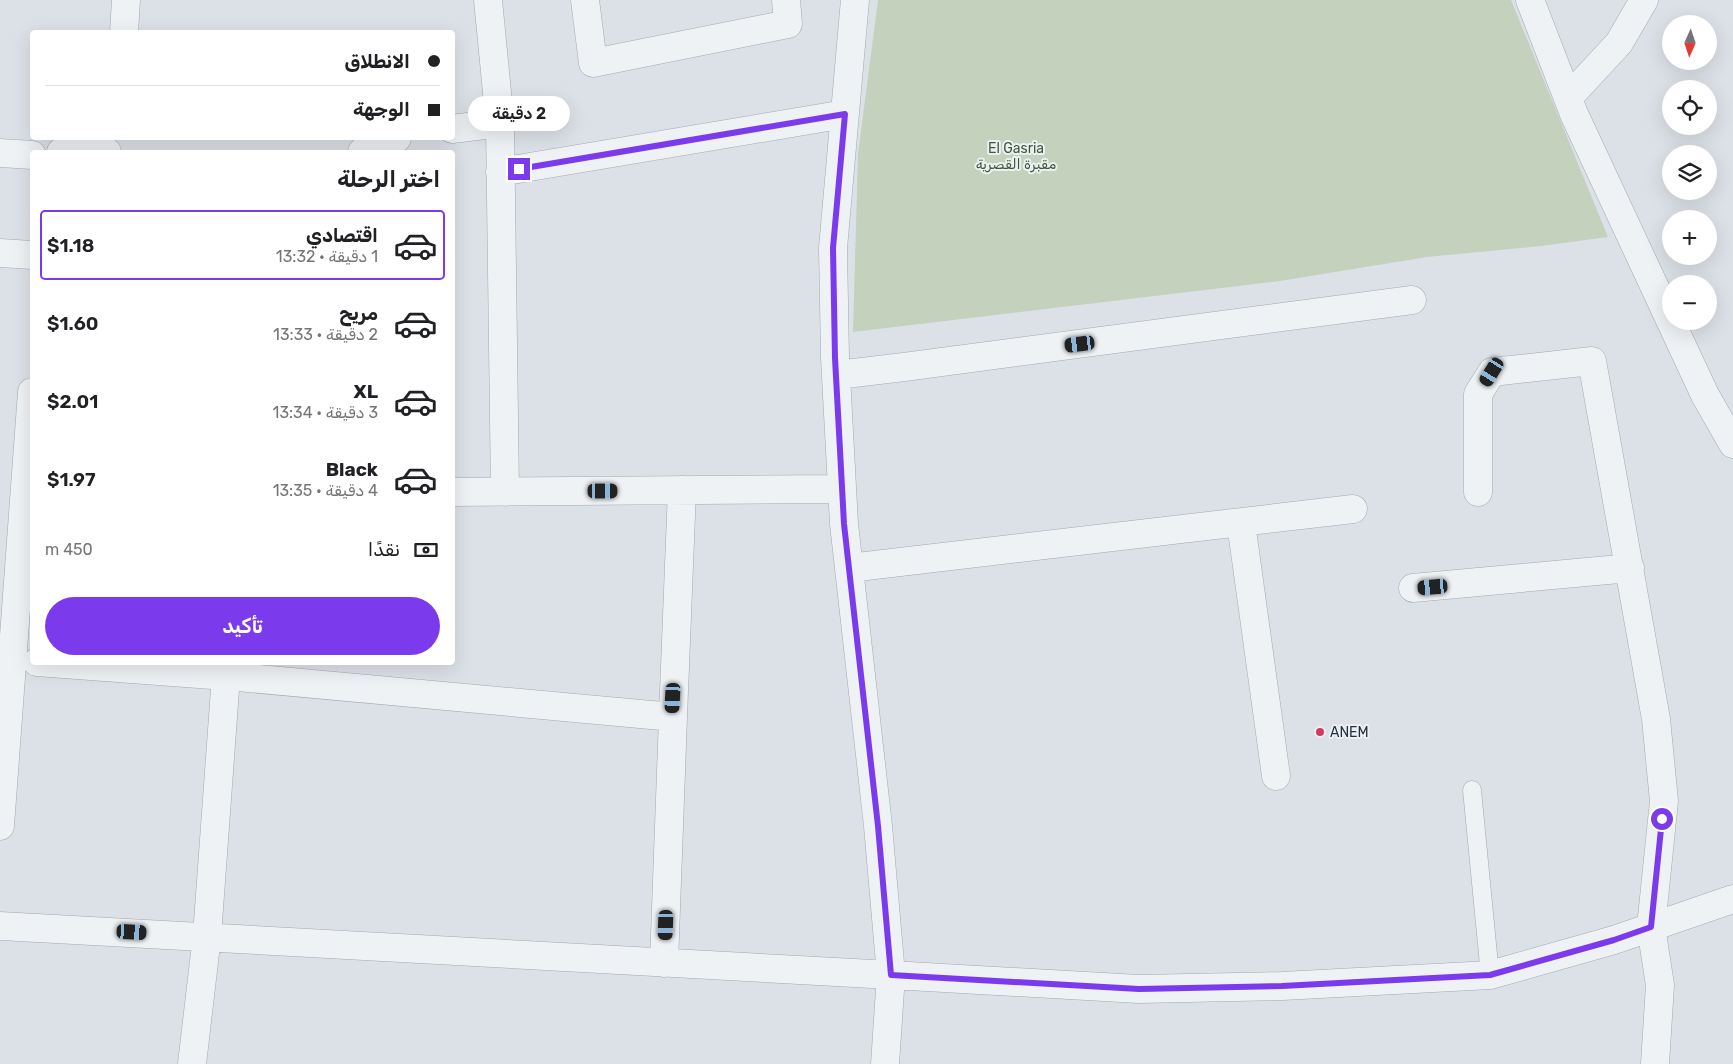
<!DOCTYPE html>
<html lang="ar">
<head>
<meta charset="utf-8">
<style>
  body { margin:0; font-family:Rubik,Cairo,sans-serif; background:#f2f2f2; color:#202124; direction:rtl; height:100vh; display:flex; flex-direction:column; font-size:19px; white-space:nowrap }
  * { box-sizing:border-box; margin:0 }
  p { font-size:16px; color:#757577 }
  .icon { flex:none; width:28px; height:28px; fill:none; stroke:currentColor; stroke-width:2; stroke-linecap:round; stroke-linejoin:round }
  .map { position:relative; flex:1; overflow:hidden; direction:ltr }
  .details { position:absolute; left:30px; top:150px; width:425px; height:515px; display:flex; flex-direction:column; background:#fff; border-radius:5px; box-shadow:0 5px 20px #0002; direction:rtl }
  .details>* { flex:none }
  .guide { position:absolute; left:30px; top:30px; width:425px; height:110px; border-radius:5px; box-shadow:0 5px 20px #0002; direction:rtl; display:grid; align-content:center; height:110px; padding:0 15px; background:#fff }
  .needle { width:32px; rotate:183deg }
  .fabs { position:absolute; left:1662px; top:15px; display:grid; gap:10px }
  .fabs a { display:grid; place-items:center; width:55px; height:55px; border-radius:50%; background:#fff; box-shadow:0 5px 20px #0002; font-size:25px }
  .end { position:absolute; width:22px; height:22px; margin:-11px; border:6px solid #7c3aed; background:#fff; box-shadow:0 0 0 2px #fff }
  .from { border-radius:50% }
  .bubble { position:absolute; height:35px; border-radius:18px; background:#fff; box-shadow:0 5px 20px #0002; font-size:16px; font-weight:600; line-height:35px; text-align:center; direction:rtl }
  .car { position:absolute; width:15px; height:30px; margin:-15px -8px; border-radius:6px; box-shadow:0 0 4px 1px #0007; background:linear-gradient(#222 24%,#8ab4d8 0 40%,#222 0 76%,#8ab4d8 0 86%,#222 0) }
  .guide b { display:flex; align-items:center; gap:18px; height:48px; font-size:19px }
  .guide b+b { border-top:1px solid #e0e0e0 }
  .guide i { width:12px; height:12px; background:#202124 }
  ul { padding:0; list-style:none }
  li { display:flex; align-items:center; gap:15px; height:70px; margin:0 10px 8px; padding:0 5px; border:2px solid transparent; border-radius:5px }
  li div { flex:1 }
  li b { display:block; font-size:19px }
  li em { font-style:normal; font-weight:600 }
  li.current { border-color:#7c3aed }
  li>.icon { width:45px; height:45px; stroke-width:1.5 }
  h2 { padding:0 15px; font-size:22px; line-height:60px }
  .pay { display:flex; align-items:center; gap:12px; height:55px; padding:0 15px; font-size:19px }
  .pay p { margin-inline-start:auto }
  .cta { display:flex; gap:10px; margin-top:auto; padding:10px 15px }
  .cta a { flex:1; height:58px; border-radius:30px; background:#7c3aed; color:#fff; font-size:20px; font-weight:600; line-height:58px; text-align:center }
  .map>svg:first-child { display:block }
  .green { fill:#c4d1bd }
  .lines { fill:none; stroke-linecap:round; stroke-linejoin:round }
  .lane-casing { stroke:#a1a9b1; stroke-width:19 }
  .street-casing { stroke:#a1a9b1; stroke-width:29 }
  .lane { stroke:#eff2f5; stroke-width:18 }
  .street { stroke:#eff2f5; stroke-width:28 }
  .route { stroke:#7c3aed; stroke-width:6 }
  .poi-dot { fill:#d43961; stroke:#ebf0f5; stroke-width:2 }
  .labels { text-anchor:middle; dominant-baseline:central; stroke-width:4; stroke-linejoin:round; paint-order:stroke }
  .park-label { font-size:14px; fill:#3e5a32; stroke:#ebf0f5 }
  .poi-label { font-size:14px; fill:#25313e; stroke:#ebf0f5; text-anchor:start }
</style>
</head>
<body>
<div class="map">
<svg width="1733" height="1064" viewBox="0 0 1733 1064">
  <rect width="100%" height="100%" fill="#dce1e7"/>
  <path class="green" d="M 878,0 L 1511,0 L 1608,237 L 1541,246 L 1427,257 L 1280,281 L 853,332 L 858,154 Z"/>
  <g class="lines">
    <defs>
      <path id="lane" d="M 1472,790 L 1490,975"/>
      <path id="street" d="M 585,0 L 593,63 L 788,24 L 786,0
        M 855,0 L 833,248 L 835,358 L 844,524 L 878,826 L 891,975 L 1139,989 L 1282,986 L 1490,975 L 1614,940 L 1733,899
        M 1530,0 L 1574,114 L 1705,395 L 1733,444
        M 124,32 L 126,0
        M 1568,98 L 1619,43 L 1644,0
        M 500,123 L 505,492
        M 452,129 L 500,123 L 488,0
        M 61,152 C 74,140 94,138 107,152
        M 362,152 L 397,138
        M 0,153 L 32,155
        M 500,172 L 845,114
        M 0,253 L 32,255
        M 837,375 L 904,367 L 1412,300
        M 452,492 L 842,489
        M 1478,492 L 1478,394 L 1492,372 L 1592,361 L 1656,719 L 1664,801 L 1651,927 L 1660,985 L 1655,1064
        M 1241,523 L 1276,776
        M 849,568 L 1353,509
        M 1413,588 L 1630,568
        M 37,662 L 226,676 L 673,717 L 664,963
        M 673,717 L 682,490
        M 0,826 L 32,392
        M 0,926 L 891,975 L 885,1064
        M 192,1064 L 207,936 L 227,662"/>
    </defs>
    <use href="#lane" class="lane-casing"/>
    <use href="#street" class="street-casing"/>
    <use href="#lane" class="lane"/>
    <use href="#street" class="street"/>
  </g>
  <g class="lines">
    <path class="route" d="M 519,169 L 845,114 L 833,248 L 835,358 L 844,524 L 878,826 L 891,975 L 1139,989 L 1282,986 L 1490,975 L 1614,940 L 1651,927 L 1662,819"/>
  </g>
  <circle class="poi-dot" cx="1320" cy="732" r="5"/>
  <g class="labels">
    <g class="park-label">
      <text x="1016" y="148">El Gasria<tspan x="1016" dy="16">مقبرة القصرية</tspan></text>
    </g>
    <g class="poi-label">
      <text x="1330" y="732">ANEM</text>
    </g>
  </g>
</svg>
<div class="fabs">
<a><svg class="needle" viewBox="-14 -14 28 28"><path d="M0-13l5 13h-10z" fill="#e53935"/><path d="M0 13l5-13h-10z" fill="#757577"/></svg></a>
<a><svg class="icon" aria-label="locate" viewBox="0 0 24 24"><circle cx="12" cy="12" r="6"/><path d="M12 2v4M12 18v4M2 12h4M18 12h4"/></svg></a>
<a><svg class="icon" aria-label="layers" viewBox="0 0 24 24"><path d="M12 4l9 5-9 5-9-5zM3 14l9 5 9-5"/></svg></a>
<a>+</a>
<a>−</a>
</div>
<i class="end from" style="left:1662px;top:819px"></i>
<i class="end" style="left:519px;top:169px"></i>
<div class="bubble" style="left:468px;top:96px;width:102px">2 دقيقة</div>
<i class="car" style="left:1080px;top:344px;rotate:263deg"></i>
<i class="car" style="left:1492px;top:372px;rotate:212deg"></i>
<i class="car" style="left:603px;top:491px;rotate:90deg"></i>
<i class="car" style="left:1433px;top:587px;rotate:265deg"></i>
<i class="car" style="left:673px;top:698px;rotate:183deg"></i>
<i class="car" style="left:666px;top:925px;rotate:182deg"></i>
<i class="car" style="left:132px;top:932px;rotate:93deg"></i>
<div class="guide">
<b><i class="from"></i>الانطلاق</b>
<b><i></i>الوجهة</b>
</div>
<section class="details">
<h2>اختر الرحلة</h2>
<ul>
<li class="current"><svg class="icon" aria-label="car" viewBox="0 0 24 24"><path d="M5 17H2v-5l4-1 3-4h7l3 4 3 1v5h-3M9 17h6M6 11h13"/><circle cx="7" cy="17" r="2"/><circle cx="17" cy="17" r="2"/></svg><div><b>اقتصادي</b><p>1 دقيقة · 13:32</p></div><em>$1.18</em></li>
<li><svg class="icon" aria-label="car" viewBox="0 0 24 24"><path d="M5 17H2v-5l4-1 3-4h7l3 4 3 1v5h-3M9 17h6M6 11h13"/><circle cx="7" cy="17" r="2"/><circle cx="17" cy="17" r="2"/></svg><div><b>مريح</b><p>2 دقيقة · 13:33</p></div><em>$1.60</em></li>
<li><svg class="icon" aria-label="car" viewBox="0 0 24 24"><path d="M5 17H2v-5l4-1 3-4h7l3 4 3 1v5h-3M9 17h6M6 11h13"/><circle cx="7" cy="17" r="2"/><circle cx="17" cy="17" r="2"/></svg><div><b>XL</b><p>3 دقيقة · 13:34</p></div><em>$2.01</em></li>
<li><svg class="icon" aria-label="car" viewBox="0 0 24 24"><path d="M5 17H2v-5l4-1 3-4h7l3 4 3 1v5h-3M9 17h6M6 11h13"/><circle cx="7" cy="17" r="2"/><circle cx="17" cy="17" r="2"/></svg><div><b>Black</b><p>4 دقيقة · 13:35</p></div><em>$1.97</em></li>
</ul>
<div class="pay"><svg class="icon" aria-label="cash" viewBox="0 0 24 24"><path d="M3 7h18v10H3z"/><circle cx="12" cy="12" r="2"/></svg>نقدًا<p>450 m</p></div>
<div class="cta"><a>تأكيد</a></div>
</section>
</div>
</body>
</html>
